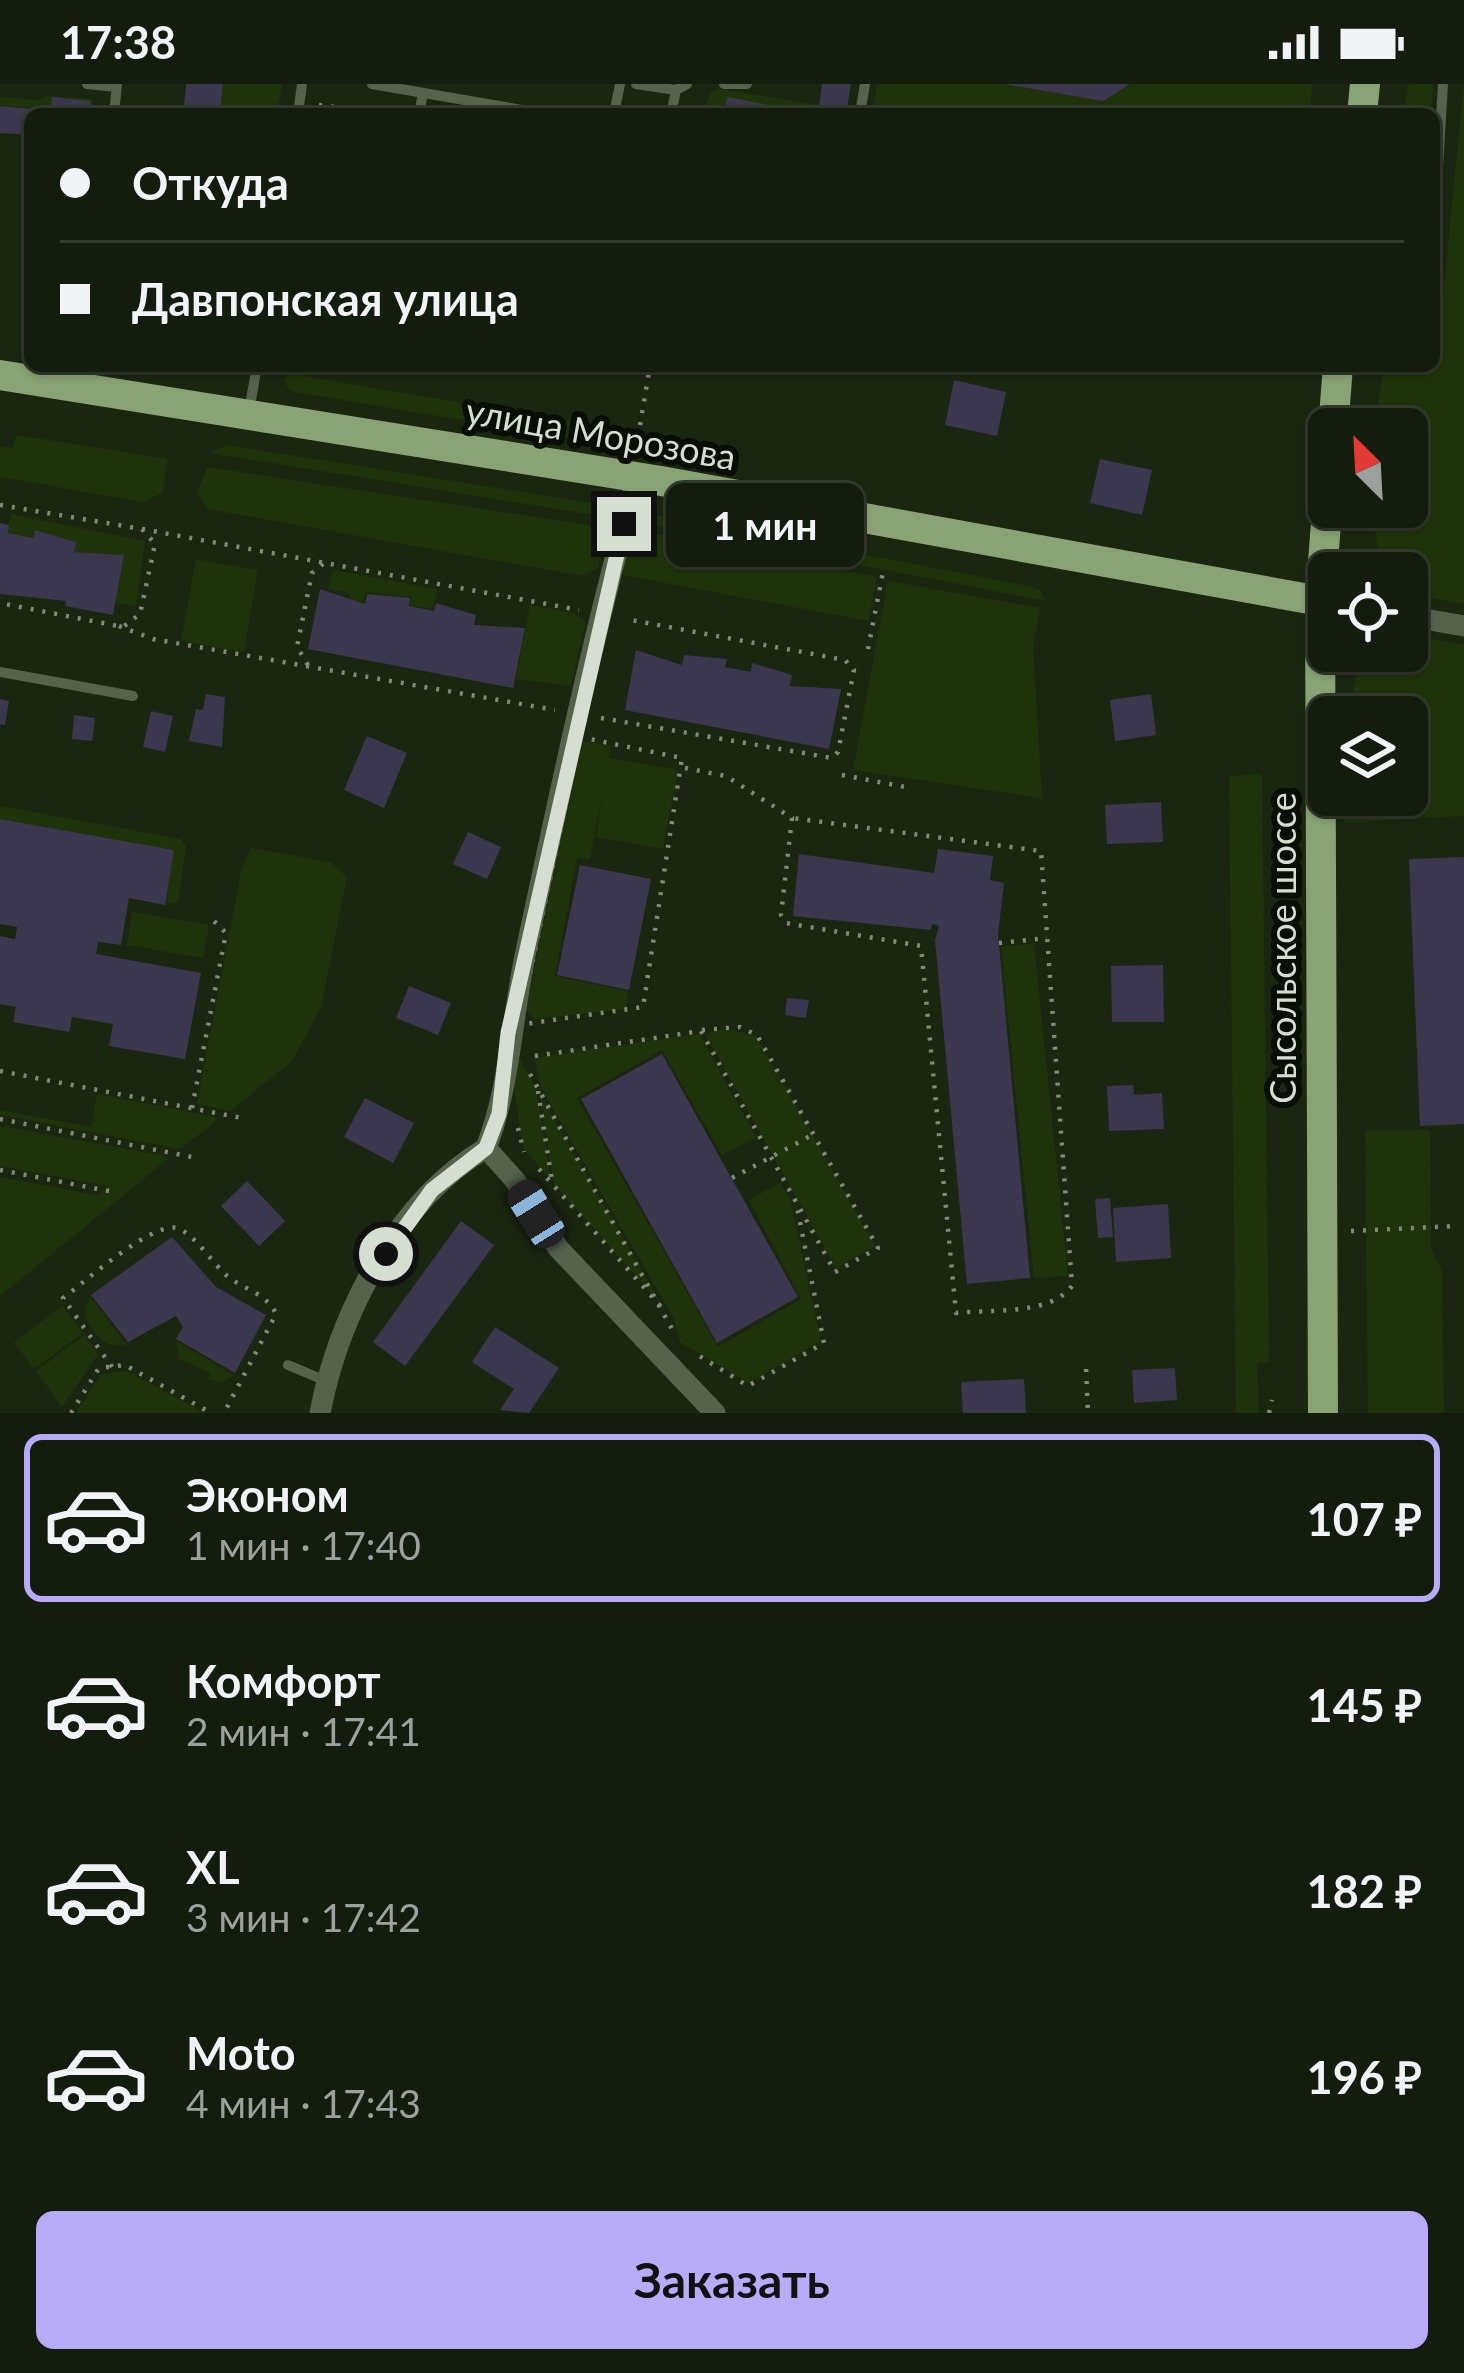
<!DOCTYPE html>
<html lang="ru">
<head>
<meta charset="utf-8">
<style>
  body { margin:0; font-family:Lato,sans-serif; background:#1d2516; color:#f1f3f6; height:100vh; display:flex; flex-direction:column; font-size:45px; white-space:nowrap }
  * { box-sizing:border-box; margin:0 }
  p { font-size:39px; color:#9da19d }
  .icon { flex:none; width:66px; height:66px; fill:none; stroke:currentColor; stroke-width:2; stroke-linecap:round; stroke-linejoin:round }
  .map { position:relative; height:1329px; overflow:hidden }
  .details { display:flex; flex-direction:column; background:#141c0d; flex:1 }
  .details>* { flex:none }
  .top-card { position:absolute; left:24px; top:24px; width:1416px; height:264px; border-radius:18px; box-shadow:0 3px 9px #0004,0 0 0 3px #333a2e; display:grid; align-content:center; height:264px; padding:0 36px; background:#141c0d }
  .needle { width:78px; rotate:336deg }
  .tools { position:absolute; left:1308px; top:324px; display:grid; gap:24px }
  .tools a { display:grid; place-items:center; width:120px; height:120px; border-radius:18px; background:#141c0d; box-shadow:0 3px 9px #0004,0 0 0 3px #333a2e; font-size:60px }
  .end { position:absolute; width:54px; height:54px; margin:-27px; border:15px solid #d6ded1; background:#111; box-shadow:0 0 0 6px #111 }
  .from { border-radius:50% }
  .bubble { position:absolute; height:84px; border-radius:18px; background:#141c0d; box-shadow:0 3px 9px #0004,0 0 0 3px #333a2e; font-size:39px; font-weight:700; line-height:84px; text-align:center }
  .car { position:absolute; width:36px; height:72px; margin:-36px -18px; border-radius:15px; box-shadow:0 0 9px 3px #0007; background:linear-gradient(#222 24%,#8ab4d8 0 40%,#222 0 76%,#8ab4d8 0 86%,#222 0) }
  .top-card b { display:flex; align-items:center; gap:42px; height:114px; font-size:45px }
  .top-card b+b { border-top:3px solid #333a2e }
  .top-card i { width:30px; height:30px; background:#f1f3f6 }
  ul { padding:21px 0 0; list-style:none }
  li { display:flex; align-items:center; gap:36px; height:168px; margin:0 24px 18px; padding:0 12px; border:6px solid transparent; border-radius:18px }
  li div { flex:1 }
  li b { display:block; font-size:45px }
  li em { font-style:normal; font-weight:700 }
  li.on { border-color:#b8abf7 }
  li>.icon { width:108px; height:108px; stroke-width:1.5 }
  .action { display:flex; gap:24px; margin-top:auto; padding:24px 36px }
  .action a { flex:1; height:138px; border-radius:18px; background:#b8abf7; color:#111; font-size:48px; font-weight:700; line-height:138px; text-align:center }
  .status { display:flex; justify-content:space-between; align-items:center; height:84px; padding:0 60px; background:#141c0d; direction:ltr }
  .status svg { height:33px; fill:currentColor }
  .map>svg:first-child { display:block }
  .green { fill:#1f330a }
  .building { fill:#3a374e }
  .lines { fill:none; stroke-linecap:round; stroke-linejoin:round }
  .path { stroke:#818a79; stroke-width:4.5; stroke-dasharray:3 9; stroke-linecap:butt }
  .lane { stroke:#56624c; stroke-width:10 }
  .street { stroke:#56624c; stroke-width:21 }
  .primary { stroke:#89a374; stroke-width:30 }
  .route { stroke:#d6ded1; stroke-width:15 }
  .labels { text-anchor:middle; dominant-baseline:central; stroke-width:12; stroke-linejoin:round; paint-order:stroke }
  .street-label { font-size:36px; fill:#d6ded1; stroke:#080d05 }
</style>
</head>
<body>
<div class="status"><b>17:38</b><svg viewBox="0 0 49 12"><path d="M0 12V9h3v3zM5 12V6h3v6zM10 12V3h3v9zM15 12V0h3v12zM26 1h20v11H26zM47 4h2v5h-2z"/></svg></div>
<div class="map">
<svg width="1464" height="1329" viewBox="0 0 1464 1329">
  <rect width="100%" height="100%" fill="#1b2611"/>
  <path class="green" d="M 223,0 L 282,0 L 277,30 L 220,30 Z
    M 877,0 L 1312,0 L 1310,30 L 872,30 Z
    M 1409,0 L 1433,0 L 1431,30 L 1403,30 Z
    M 1464,0 L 1464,520 L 1407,510 L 1407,489 L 1381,489 L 1372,423 L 1407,423 L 1407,345 L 1374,345 L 1384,282 L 1434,282 L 1437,272 Z
    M 719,5 L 819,21 L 818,30 L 704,30 L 710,9 Z
    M 50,12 L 92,15 L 93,30 L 0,21 L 0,13 L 39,16 Z
    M 292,290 L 630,347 L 636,356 L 629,364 L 290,307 L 283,295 Z
    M 16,351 L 168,375 L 162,409 L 143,418 L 0,393 L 0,362 L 13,364 Z
    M 227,361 L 591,419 L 616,428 L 613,434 L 210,369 Z
    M 207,383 L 589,441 L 600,456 L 599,483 L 583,492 L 208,425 L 197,410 Z
    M 11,430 L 145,457 L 136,522 L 115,518 L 123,471 L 74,468 L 75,458 L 36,446 L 34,454 L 8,449 Z
    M 658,431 L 1028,502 L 1040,506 L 1046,517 L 636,438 Z
    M 647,448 L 877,493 L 868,537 L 623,491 L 630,460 Z
    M 196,475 L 258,486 L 244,568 L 181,557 Z
    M 333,486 L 437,505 L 433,525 L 410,521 L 411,513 L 366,508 L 363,518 L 349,515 L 349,509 L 328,505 Z
    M 888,497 L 1040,524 L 1033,563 L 1042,714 L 853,686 Z
    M 530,521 L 573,529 L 586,538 L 571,602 L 516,595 Z
    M 1407,551 L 1464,561 L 1464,732 L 1344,739 L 1343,711 L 1407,711 L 1407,633 L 1349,633 L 1360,567 L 1407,567 Z
    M 582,657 L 610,662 L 609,674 L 678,686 L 663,765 L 596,753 L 603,707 L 590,775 L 577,774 L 555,892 L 628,907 L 626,925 L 535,935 L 526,926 Z
    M 1262,690 L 1269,1278 L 1257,1279 L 1259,1329 L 1236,1329 L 1229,692 Z
    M 0,722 L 181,755 L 186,763 L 178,818 L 165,821 L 174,766 L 0,735 Z
    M 251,764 L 330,778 L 347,793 L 321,924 L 292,977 L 230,1027 L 197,1020 L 242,783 Z
    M 132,828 L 209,841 L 203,874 L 127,861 Z
    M 1034,859 L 1068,1192 L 1034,1194 L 1001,863 Z
    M 725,945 L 756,952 L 875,1162 L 836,1184 L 705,950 Z
    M 699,950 L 756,1053 L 722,1071 L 662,966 L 577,1014 L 718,1263 L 801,1215 L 749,1116 L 780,1099 L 791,1118 L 821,1257 L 749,1299 L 680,1258 L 673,1233 L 541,1004 L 535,974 Z
    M 520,975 L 536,1004 L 551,1096 L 523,1064 L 510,977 Z
    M 97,1010 L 215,1033 L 216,1038 L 179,1065 L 0,1031 L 0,1026 L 91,1043 Z
    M 540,1011 L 661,1220 L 554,1100 Z
    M 0,1042 L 165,1072 L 168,1075 L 0,1212 L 0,1093 L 97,1111 L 108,1102 L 0,1082 Z
    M 1430,1046 L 1431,1165 L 1442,1186 L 1444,1329 L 1368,1329 L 1365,1047 Z
    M 90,1213 L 126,1260 C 104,1267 92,1248 84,1230 Z
    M 63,1222 L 83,1249 L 34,1285 L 14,1258 Z
    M 84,1251 L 98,1270 L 62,1323 L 36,1287 Z
    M 176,1257 L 234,1291 L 223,1298 L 208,1295 L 210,1289 L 179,1275 Z
    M 127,1287 L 205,1329 L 76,1329 L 101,1290 Z"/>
  <path class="building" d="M 186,0 L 223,0 L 220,30 L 170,30 L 171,22 L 184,23 Z
    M 822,0 L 851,0 L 846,30 L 818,30 Z
    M 1004,0 L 1130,0 L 1103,17 Z
    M 52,13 L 91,17 L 90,27 L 51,24 Z
    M 727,13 L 790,25 L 789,30 L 724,30 Z
    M 0,22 L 52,27 L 52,30 L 30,30 L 30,51 L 0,49 Z
    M 954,296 L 1006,308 L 997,352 L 945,341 Z
    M 1100,375 L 1152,386 L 1142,431 L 1090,419 Z
    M 0,439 L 9,441 L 8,449 L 34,454 L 35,446 L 76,458 L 74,468 L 124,471 L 113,531 L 65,522 L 66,517 L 0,510 Z
    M 320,505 L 365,520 L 367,510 L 410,514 L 409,522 L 434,527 L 436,519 L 476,531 L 474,541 L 525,544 L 513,604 L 308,565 Z
    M 636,566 L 682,581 L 684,571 L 727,575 L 725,583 L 751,588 L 752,579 L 792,591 L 790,602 L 841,605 L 829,665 L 625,626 Z
    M 206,610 L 225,613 L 222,663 L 189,657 L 196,625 L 203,626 Z
    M 1151,610 L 1156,651 L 1115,657 L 1110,616 Z
    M 0,615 L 9,617 L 5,641 L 0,640 Z
    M 151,627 L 173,632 L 165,668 L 143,663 Z
    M 74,631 L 95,634 L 92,657 L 72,655 Z
    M 367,652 L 407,669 L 384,724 L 344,706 Z
    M 1161,718 L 1163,758 L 1107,760 L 1105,721 Z
    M 0,735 L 174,766 L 165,821 L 129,814 L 121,861 L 98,858 L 96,870 L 201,889 L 185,975 L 109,962 L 113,940 L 72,933 L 69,948 L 13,938 L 16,923 L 0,920 L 0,852 L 15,855 L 17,843 L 0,840 Z
    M 468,748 L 501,763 L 487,795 L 453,780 Z
    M 938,765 L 993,772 L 990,796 L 1004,799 L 998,850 L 1030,1194 L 967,1200 L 935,856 L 939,842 L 932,840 L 931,846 L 793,832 L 799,770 L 934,789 Z
    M 1464,773 L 1464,1040 L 1420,1042 L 1409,775 Z
    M 580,781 L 651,795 L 629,906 L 557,891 Z
    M 1163,881 L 1164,938 L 1112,938 L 1111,882 Z
    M 409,902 L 451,919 L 438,951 L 396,934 Z
    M 787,914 L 809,916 L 806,934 L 785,931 Z
    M 662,970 L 798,1213 L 717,1259 L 581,1015 Z
    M 1133,1001 L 1134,1011 L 1162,1009 L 1164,1045 L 1109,1047 L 1107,1002 Z
    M 365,1014 L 414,1039 L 393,1079 L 344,1053 Z
    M 247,1097 L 285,1137 L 259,1162 L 221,1122 Z
    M 1110,1114 L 1113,1153 L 1098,1154 L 1095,1115 Z
    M 1168,1120 L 1171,1174 L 1116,1178 L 1113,1124 Z
    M 461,1137 L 494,1161 L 405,1282 L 373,1258 Z
    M 172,1153 L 216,1203 L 266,1231 L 235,1289 L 176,1255 L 183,1243 L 176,1232 L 128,1258 L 91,1211 Z
    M 495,1243 L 559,1284 L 529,1329 L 500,1326 L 514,1305 L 472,1278 Z
    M 1175,1284 L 1177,1316 L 1134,1319 L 1132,1286 Z
    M 1024,1295 L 1026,1329 L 963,1329 L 961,1298 Z"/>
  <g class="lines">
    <path class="path" d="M 319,21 L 392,30
      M 640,341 L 650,282
      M 0,421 L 142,445 L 155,460 L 140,530 L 123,543 L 0,519
      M 142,445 L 579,526
      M 119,542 L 153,555 L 555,626
      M 868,565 L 883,488
      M 308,581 L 297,563 L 312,489 L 324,479
      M 601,634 L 832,674 L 838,668 L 854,586 L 845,576 L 626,535
      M 580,653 L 682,674 L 643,923 L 525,940 L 521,933 Z
      M 685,684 L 726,692 L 792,734 L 781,831 L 786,839 L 921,862 L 956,1229 C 991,1225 1049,1232 1072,1202 L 1041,767 L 792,734
      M 842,691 L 911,704
      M 999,859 L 1047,854
      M 702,946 L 740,943 L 757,951 L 878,1164 L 835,1188 L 799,1123
      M 535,972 L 701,947 L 796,1118 L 824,1259 L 748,1302 L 693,1268
      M 0,987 L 242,1034
      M 530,990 L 676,1252
      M 538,1007 L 552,1097
      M 192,1024 L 226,849 L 211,834
      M 0,1035 L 197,1074
      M 518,1044 L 524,1068
      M 539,1085 L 663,1225
      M 0,1086 L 114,1108
      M 732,1094 L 814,1050
      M 1351,1147 L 1456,1142
      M 112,1283 L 63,1214 C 84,1199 156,1133 180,1145 C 197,1154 211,1177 226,1191 C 242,1205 267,1209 276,1230 L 224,1329
      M 1086,1285 L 1088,1329
      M 71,1329 L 99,1284 L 125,1281 L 211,1329
      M 1269,1329 L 1272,1316"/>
    <path class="lane" d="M 87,0 L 116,3
      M 372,0 L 545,30
      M 636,0 L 676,6
      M 724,0 L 747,0
      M 114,30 L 117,0
      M 298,30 L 302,0
      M 419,30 L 423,9
      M 614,30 L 620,0
      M 671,30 L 676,6 L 687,0
      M 860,30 L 865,0
      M 1434,150 L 1443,0
      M 249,327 L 257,282
      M 0,588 L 133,612
      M 288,1281 L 326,1297"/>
    <path class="street" d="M 1407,532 L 1464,542
      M 486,1064 C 510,1003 512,932 526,867 C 560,708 593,550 637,393
      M 486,1064 L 514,1095 L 558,1164 L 715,1329
      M 320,1329 C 339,1230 397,1117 486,1064"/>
    <path class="primary" d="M 1362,30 L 1365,0
      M 0,291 L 661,397 L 1320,517
      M 1333,345 L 1338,282
      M 1323,1329 L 1320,517 L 1329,400"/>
  </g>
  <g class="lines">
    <path class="route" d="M 386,1170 L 432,1106 L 486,1064 L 499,1030 L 508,949 L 624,440"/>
  </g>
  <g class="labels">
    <g class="street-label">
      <text transform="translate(601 349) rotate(10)">улица Морозова</text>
      <text transform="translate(1282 864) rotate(-90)">Сысольское шоссе</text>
    </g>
  </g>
</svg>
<div class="tools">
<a><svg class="needle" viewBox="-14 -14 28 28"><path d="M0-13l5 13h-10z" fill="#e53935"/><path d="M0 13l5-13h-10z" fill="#9da19d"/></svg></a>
<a><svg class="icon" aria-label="locate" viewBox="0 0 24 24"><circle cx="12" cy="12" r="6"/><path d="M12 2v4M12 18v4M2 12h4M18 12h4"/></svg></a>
<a><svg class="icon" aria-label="layers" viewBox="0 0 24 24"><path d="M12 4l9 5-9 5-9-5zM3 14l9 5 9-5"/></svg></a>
</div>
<i class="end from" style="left:386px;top:1170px"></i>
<i class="end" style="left:624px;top:440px"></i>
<div class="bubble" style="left:666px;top:399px;width:198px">1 мин</div>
<i class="car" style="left:536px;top:1130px;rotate:328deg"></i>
<div class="top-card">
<b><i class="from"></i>Откуда</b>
<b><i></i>Давпонская улица</b>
</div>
</div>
<section class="details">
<ul>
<li class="on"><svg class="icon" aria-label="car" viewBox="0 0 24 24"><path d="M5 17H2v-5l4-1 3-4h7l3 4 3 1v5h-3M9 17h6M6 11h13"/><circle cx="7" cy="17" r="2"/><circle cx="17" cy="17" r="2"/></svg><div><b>Эконом</b><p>1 мин · 17:40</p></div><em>107 ₽</em></li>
<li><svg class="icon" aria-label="car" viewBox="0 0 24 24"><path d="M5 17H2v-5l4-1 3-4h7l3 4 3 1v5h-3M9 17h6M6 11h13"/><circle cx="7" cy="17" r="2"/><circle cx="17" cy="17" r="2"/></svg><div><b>Комфорт</b><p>2 мин · 17:41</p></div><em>145 ₽</em></li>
<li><svg class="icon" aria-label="car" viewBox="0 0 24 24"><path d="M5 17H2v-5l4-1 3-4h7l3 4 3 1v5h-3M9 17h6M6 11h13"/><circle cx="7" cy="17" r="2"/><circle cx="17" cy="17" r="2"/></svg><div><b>XL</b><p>3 мин · 17:42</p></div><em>182 ₽</em></li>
<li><svg class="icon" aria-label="car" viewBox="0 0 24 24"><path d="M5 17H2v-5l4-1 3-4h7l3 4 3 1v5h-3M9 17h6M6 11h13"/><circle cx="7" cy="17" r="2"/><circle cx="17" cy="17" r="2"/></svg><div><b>Moto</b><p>4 мин · 17:43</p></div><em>196 ₽</em></li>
</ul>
<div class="action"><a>Заказать</a></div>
</section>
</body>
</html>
